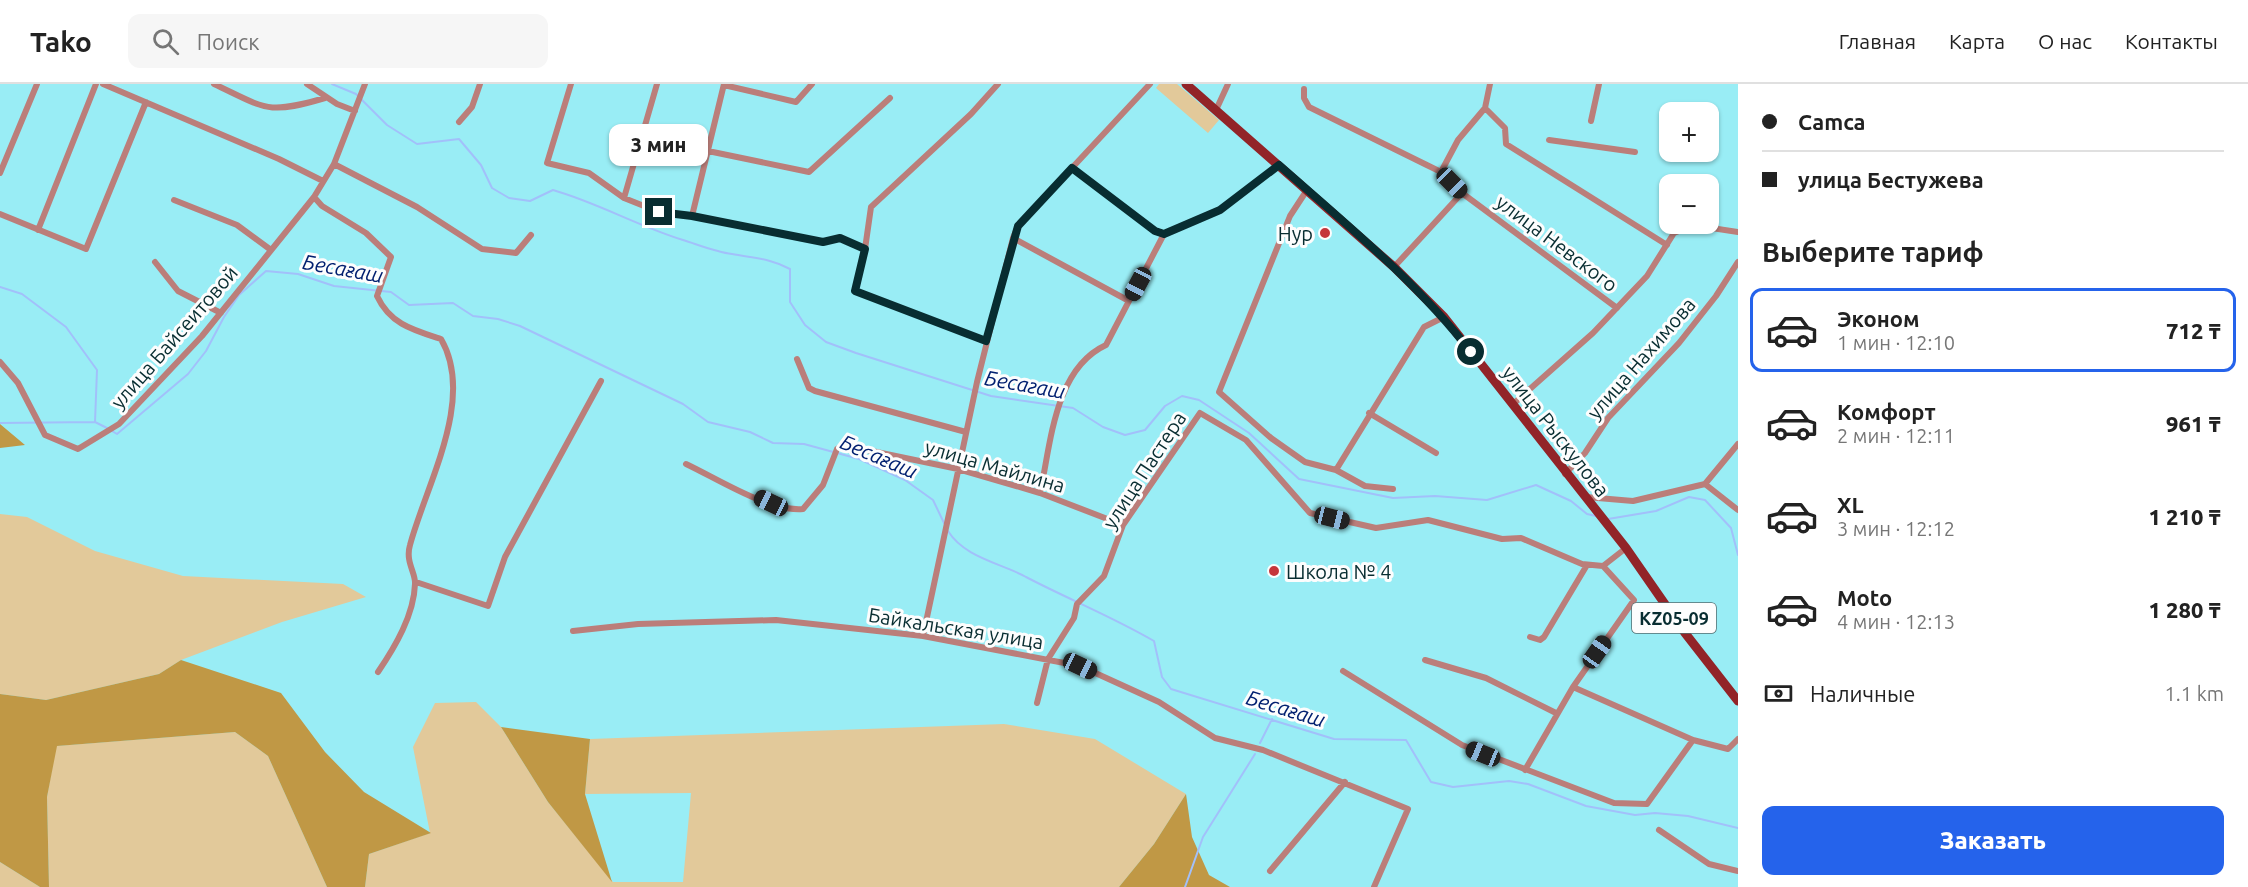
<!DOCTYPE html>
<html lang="ru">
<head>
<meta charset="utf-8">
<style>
  body { margin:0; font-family:Ubuntu,sans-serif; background:#f6f6f6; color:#222; height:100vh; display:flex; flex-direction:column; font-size:22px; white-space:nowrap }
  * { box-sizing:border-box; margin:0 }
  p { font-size:20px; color:#767676 }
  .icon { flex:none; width:33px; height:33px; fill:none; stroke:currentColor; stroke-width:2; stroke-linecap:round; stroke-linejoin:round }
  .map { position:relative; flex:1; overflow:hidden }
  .sheet { display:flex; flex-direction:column; background:#fff; width:510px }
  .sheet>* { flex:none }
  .banner { display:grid; align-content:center; height:132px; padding:0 24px; background:#fff }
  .buttons { position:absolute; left:1659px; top:18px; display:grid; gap:12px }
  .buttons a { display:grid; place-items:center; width:60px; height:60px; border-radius:12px; background:#fff; box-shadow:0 2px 4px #0004; font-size:30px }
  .end { position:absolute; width:27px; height:27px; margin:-14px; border:8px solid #082d31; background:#fff; box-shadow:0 0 0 3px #fff }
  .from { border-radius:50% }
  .bubble { position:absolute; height:42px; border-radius:12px; background:#fff; box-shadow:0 2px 4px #0004; font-size:20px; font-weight:800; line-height:42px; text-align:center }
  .car { position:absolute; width:18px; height:36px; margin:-18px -9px; border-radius:8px; box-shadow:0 0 4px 2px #0007; background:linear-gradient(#222 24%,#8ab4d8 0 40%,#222 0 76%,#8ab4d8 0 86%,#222 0) }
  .banner b { display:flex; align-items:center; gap:21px; height:57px; font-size:22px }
  .banner b+b { border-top:2px solid #e0e0e0 }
  .banner i { width:15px; height:15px; background:#222 }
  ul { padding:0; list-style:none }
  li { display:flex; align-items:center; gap:18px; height:84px; margin:0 12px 9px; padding:0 12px; border:3px solid transparent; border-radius:12px }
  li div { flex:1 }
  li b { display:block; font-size:22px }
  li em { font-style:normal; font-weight:800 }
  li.active { border-color:#2563eb }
  li>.icon { width:54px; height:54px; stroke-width:1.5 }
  h2 { padding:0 24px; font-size:27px; line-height:72px }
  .pay { display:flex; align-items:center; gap:15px; height:66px; padding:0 24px; font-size:22px }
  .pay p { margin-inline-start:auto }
  .action { display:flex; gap:12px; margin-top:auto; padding:12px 24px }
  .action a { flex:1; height:69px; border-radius:12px; background:#2563eb; color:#fff; font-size:24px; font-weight:800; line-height:69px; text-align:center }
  header { display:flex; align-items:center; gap:36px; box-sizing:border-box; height:84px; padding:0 30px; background:#fff; border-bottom:2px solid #e0e0e0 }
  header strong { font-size:28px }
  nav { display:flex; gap:33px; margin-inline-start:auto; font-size:21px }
  .search { width:420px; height:54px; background:#f6f6f6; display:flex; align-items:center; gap:15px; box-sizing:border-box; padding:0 21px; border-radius:12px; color:#767676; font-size:22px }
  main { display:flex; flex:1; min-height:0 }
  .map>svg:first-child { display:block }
  .green { fill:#e2c99a }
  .forest { fill:#c09845 }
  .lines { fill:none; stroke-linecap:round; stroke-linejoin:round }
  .stream { stroke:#a2c0fa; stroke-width:2 }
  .street { stroke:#bb7e7a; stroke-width:6 }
  .primary { stroke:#922428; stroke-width:9 }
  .route { stroke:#082d31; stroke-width:8 }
  .poi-dot { fill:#c5353b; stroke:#fdfdfd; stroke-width:2 }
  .labels { text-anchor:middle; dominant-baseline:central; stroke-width:6; stroke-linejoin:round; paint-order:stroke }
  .shield { fill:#fdfdfd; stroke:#526b6e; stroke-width:1.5 }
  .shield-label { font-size:18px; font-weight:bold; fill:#082d31 }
  .poi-label { font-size:20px; fill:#082d31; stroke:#fdfdfd; text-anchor:end }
  .street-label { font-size:20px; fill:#082d31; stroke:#fdfdfd }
  .water-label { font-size:21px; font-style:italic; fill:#022070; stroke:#fdfdfd }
</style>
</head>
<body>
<header>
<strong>Tako</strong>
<div class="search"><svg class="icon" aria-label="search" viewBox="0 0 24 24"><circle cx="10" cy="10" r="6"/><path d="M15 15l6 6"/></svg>Поиск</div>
<nav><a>Главная</a><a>Карта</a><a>О нас</a><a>Контакты</a></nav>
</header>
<main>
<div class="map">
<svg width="1738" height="803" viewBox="0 0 1738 803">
  <rect width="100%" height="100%" fill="#99edf5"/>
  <path class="green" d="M 1159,0 L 1177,0 L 1219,36 L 1208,49 L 1156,4 Z
    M 0,430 L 27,433 L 95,467 L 183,492 L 343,500 L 366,513 L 282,538 L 181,576 L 159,590 L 46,616 L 0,610 Z
    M 476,618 L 501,643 L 548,718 L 613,798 L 683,798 L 691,709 L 585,710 L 590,655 L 1004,640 L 1095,655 L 1186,710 L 1154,760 L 1119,803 L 365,803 L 369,770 L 430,749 L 413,663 L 435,619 Z
    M 235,648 L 268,672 L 327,803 L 49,803 L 47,713 L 56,662 Z
    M 0,778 L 40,803 L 0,803 Z"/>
  <path class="forest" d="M 0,340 L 25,361 L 0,364 Z
    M 181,576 L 281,609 L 325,668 L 364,708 L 431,749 L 369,770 L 365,803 L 327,803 L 268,672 L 235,648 L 57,662 L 47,713 L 49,803 L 40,803 L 0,778 L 0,610 L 46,616 L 159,590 Z
    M 501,643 L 590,655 L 585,710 L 612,798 L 548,718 Z
    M 1186,710 L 1192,753 L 1209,791 L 1230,803 L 1119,803 L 1154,760 Z"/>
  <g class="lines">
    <path class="stream" d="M 332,0 L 356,10 L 387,41 L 417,60 L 459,55 L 481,81 L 492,104 L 509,114 L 530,117 L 553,106 C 598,119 638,142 683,156 C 699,161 716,168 732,170 C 753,174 770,174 790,185 L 790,218 L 805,241 L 826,258 L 856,269 L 991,312 L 1073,324 L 1103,343 L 1125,351 L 1145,346 L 1165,322 L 1182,312 L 1199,316 L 1249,349 L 1299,395 L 1393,414 L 1435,412 L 1487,416 L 1536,401 L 1571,417 L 1587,430 L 1596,432
      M 0,203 L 22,210 L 66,243 L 97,286 L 95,338
      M 0,339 L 95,338 L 107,344
      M 112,347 L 117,350 L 188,290 L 206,267 L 224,233 L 239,211 L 266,187 L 298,190 L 334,202 L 391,208 L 409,221 L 453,219 L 473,232 L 498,235 L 520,242 L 683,320 L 708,338 L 750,348 L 773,359 L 804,360 L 859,375 L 905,396 L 933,416 L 944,439
      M 1608,435 L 1656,427 L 1689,413 L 1705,416 L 1731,444 L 1738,471
      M 948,447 C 965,474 1001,479 1026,493 C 1068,515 1113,533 1154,557 L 1162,593 L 1171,605 L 1334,655 L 1406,656 L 1431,698 L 1453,703 L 1509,697 L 1528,700 L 1586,722 L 1635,731 L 1655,729 L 1688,732 L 1738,744
      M 1260,659 L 1272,635
      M 1185,803 L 1203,753 L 1255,670"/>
    <path class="street" d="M 103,0 L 279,75 L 323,97
      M 214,0 C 267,25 267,31 325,14
      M 307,0 L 337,20 L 355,27
      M 571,0 L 547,79 L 589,89 L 624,114 L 659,128 L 692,132 L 823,158 L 840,154 L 865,165 L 855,207 L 986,257
      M 724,1 L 796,18 L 812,0
      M 1304,5 L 1304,14 L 1309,23 L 1441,88 L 1462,109 L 1617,224
      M 1485,24 L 1490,0
      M 1216,26 L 1228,0
      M 1591,37 L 1599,0
      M 459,38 L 472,23 L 480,0
      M 1549,56 L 1635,68
      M 708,67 L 809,88 L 890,14
      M 334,80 L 417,123 L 482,165 L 516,169 L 531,151
      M 1072,84 L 1155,147 L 1164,150
      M 1441,88 L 1458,56 L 1485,24 L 1505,44 L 1506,60 L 1667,161
      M 0,89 L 37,0
      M 1307,106 L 1290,132 L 1219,308 L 1271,354 L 1305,378 L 1336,386 L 1365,402 L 1393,405
      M 314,113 L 322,122 L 366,149 L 391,173 L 377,212 C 390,240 413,246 441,255 C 476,315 426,401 410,461 C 405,478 416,489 415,500 C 414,531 395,563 378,588
      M 624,114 L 657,0
      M 174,116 L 237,141 L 271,166
      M 0,130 L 86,165 L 146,18
      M 692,132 L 724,0
      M 38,146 L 96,0
      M 1013,154 L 1129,217
      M 865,165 L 871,123 L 971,30 L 998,0
      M 155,178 L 178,207 L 221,229
      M 1394,183 L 1462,109
      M 797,275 L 809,304 L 815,307 L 966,348
      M 0,278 L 18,299 L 45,351 L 78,365 L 119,340 L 202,252 L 314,113 L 334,80 L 365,0
      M 1512,321 L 1593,249 L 1647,192 L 1674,149 L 1692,141 L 1738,148
      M 1369,329 L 1436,369
      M 686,380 C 718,395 769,428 803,425 L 823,401 L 837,365 L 843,361 L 958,385 L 1040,409 L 1123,441
      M 1336,386 L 1424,243 L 1444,233
      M 1565,390 L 1585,369 L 1608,334 L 1679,259 L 1716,212 L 1738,178
      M 1705,400 L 1738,426
      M 1040,409 C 1051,360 1054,285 1106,261 L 1164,150 L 1220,126 L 1279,81
      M 1586,413 L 1633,417 L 1705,400 L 1738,360
      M 416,498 L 488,522 L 505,473 L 601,297
      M 573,547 L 638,540 L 776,536 L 923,552 L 1080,582 L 1159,618 L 1215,654 L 1263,666 L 1408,725 L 1374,803
      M 923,552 L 977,298 L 1013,154 L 1018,142 L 1150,0
      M 1530,553 L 1540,556 L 1544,553 L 1587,481
      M 1425,576 L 1486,594 L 1556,629
      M 1343,587 L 1462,661 L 1614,719 L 1647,720 L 1693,656
      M 1573,603 L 1693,656 L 1728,665 L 1738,655
      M 1037,619 L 1048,575 L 1074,534 L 1077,520 L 1104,492 L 1123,441 L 1200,329 L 1246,356 L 1310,429 L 1376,444 L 1428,436 L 1502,455 L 1521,454 L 1582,480 L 1603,482 L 1626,464
      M 1525,686 L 1573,603 L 1634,516 L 1603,482
      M 1659,746 L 1709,780 L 1738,787
      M 1270,787 L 1345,698"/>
    <path class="primary" d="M 1186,0 L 1394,183 L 1444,233 L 1626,464 L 1685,549 L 1738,617"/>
  </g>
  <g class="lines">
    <path class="route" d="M 659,128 L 692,132 L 823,158 L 840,154 L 865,165 L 855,207 L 986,257 L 1018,142 L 1072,84 L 1155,147 L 1164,150 L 1220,126 L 1279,81 C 1346,140 1416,197 1471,268"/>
  </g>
  <g class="poi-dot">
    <circle cx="1325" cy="149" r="6"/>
    <circle cx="1274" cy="487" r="6"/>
  </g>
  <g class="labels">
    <rect class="shield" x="1632" y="519" width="84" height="30" rx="4.5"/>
    <g class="shield-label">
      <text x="1674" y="534">KZ05-09</text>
    </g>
    <g class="poi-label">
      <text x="1313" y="149">Hyp</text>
      <text x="1286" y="487" text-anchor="start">Школа № 4</text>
    </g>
    <g class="street-label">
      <text transform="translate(1557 159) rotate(37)">улица Невского</text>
      <text transform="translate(174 253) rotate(-49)">улица Байсеитовой</text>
      <text transform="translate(1641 274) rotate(-49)">улица Нахимова</text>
      <text transform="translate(1556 347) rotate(52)">улица Рыскулова</text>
      <text transform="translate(995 382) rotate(16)">улица Майлина</text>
      <text transform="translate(1144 386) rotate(-57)">улица Пастера</text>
      <text transform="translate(956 544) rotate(9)">Байкальская улица</text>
    </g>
    <g class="water-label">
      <text transform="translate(343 184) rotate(10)">Бесағаш</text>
      <text transform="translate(1025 300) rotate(10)">Бесагаш</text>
      <text transform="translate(879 372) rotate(23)">Бесағаш</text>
      <text transform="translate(1286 624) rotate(17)">Бесағаш</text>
    </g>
  </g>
</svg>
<div class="buttons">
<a>+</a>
<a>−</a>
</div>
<i class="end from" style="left:1471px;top:268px"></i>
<i class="end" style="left:659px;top:128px"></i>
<div class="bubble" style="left:609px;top:40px;width:99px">3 мин</div>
<i class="car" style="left:1452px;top:99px;rotate:135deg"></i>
<i class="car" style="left:1138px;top:200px;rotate:208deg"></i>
<i class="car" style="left:771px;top:419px;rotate:295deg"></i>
<i class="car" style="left:1332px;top:434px;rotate:104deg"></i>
<i class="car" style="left:1597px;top:568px;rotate:35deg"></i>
<i class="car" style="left:1080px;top:582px;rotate:115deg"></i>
<i class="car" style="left:1483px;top:670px;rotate:292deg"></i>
</div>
<section class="sheet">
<div class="banner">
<b><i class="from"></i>Camca</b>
<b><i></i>улица Бестужева</b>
</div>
<h2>Выберите тариф</h2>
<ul>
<li class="active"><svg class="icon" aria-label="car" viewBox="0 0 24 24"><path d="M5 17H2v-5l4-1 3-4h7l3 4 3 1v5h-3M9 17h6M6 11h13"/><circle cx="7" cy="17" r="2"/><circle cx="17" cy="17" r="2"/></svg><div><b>Эконом</b><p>1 мин · 12:10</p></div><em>712 ₸</em></li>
<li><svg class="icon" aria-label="car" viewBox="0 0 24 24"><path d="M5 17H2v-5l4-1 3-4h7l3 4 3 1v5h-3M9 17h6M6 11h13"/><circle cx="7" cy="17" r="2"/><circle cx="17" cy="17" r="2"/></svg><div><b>Комфорт</b><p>2 мин · 12:11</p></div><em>961 ₸</em></li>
<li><svg class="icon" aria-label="car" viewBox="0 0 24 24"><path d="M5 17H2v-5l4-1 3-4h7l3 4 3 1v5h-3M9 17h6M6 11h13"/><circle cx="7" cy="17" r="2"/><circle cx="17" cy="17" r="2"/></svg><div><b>XL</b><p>3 мин · 12:12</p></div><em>1 210 ₸</em></li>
<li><svg class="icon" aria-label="car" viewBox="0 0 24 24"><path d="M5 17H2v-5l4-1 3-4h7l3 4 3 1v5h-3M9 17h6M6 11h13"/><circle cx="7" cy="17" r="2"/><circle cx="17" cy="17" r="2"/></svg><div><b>Moto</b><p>4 мин · 12:13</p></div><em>1 280 ₸</em></li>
</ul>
<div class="pay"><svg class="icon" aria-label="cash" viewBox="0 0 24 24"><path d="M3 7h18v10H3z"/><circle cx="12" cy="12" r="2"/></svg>Наличные<p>1.1 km</p></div>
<div class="action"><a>Заказать</a></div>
</section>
</main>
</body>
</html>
